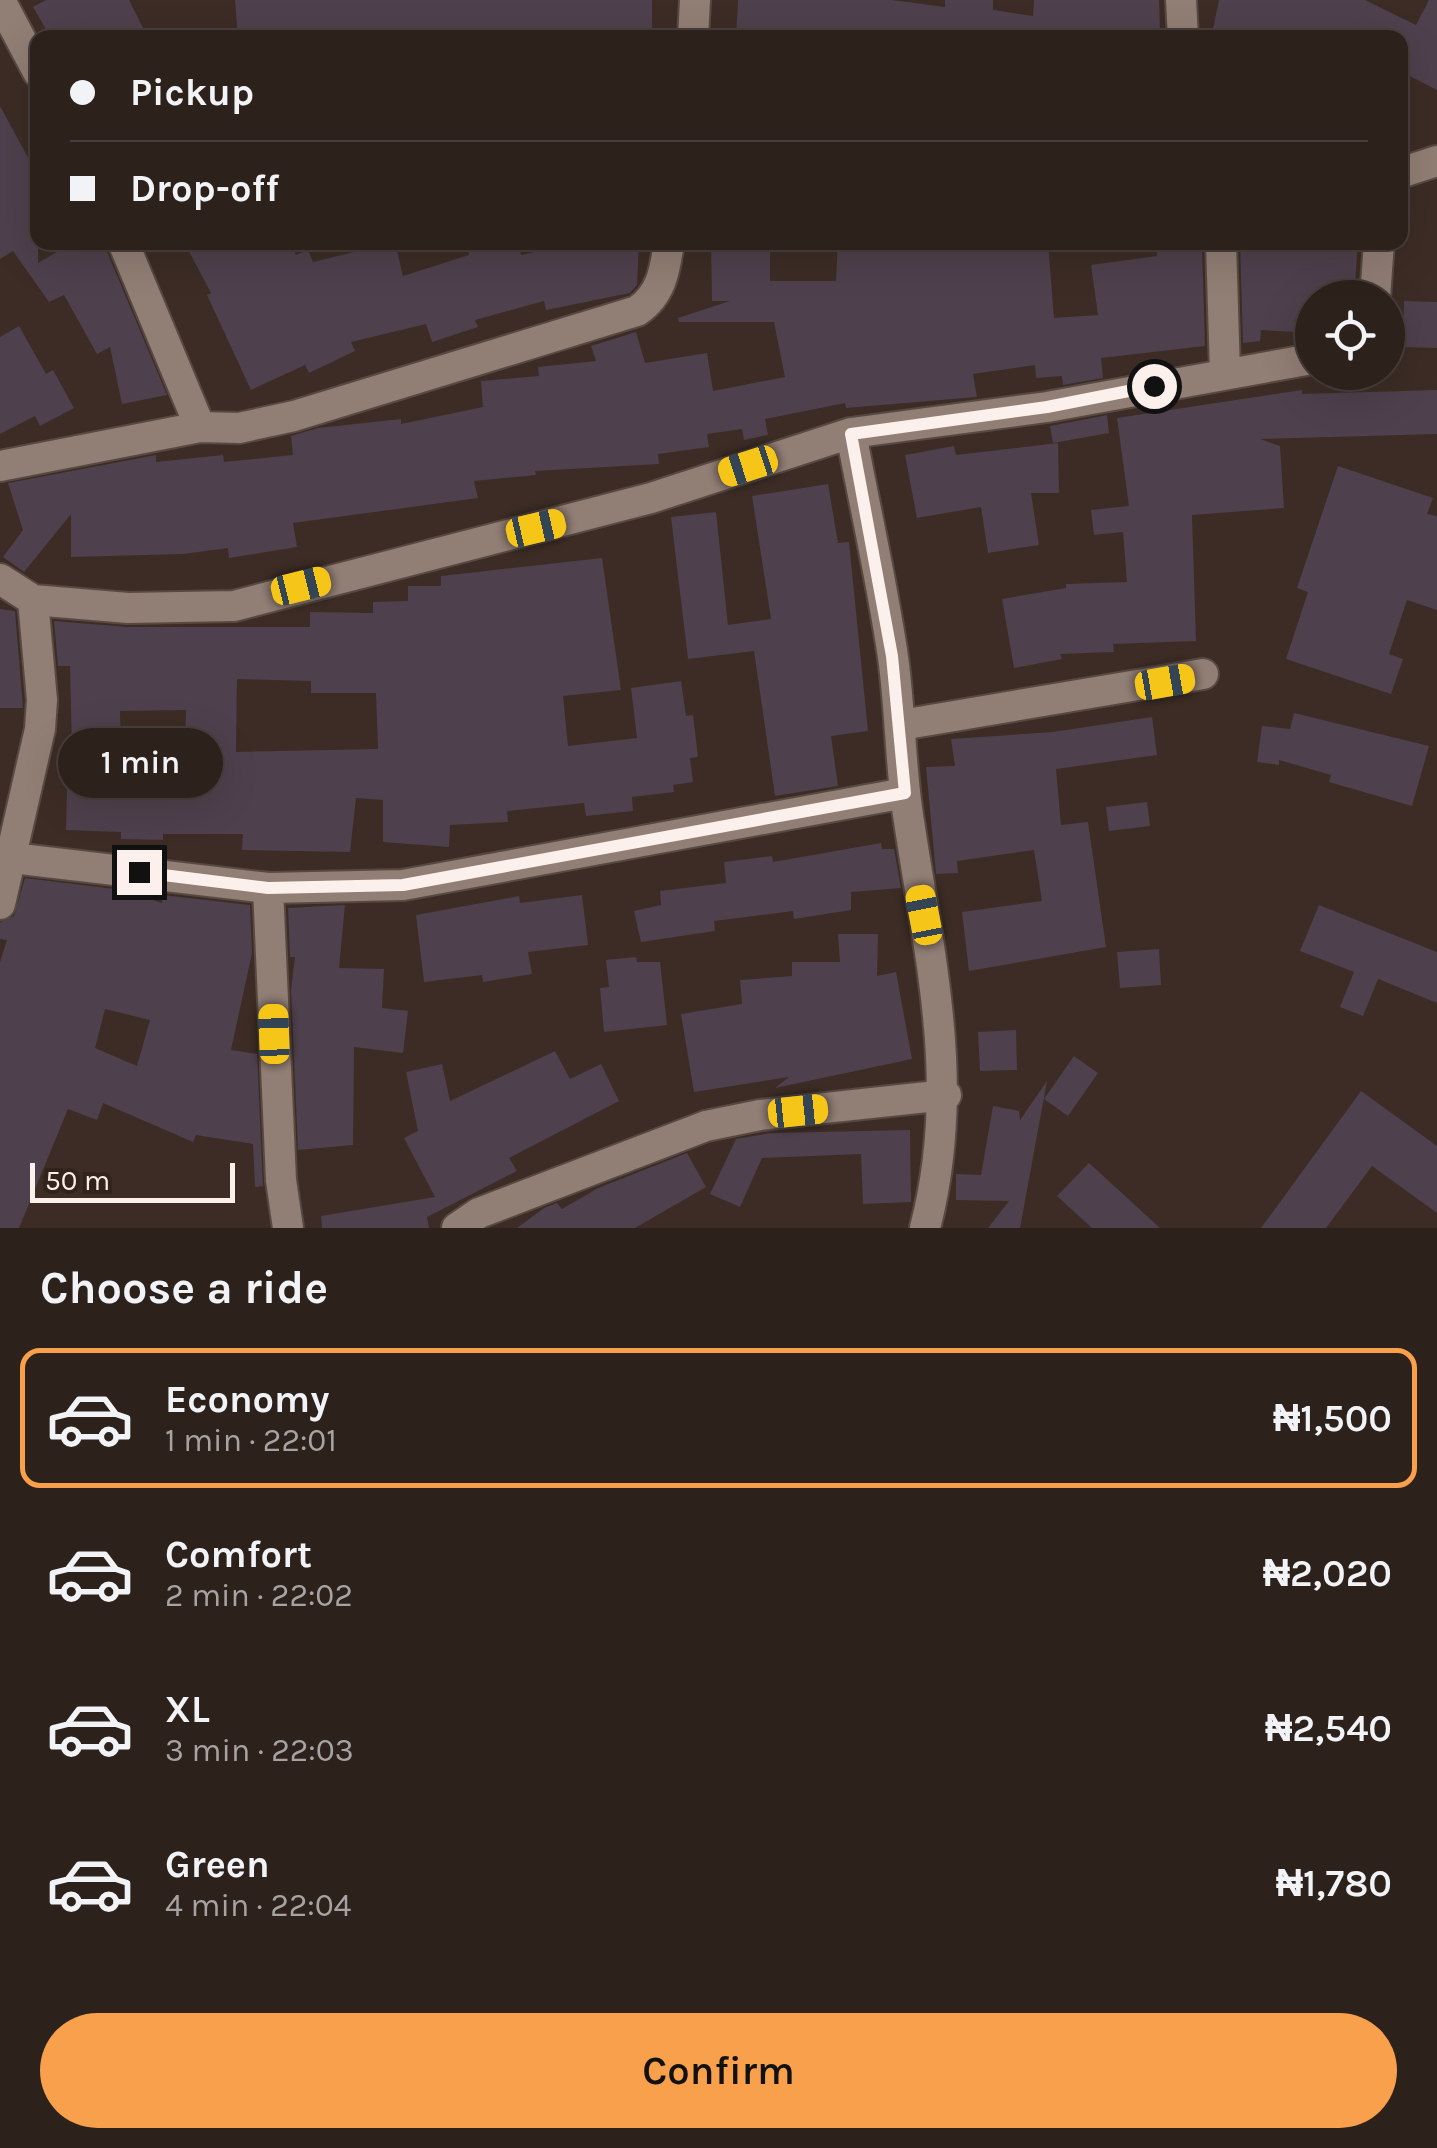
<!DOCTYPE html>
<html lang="en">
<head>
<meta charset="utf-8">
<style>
  body { margin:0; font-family:Karla,sans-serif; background:#352925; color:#f1f3f6; height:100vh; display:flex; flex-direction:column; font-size:38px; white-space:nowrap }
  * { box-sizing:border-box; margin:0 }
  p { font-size:32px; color:#a7a3a3 }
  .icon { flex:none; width:55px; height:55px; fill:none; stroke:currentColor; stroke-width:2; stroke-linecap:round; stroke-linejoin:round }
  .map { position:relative; height:1228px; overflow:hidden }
  .panel { display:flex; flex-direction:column; background:#2d211c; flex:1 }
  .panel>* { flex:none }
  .guide { position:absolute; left:30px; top:30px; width:1378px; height:220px; border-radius:20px; box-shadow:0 10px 40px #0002,0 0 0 2px #483e3b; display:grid; align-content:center; height:220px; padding:0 40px; background:#2d211c }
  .buttons { position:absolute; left:1295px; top:280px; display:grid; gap:20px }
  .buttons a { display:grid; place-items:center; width:110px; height:110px; border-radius:50%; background:#2d211c; box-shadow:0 10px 40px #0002,0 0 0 2px #483e3b; font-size:50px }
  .scale { position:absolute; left:30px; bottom:25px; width:205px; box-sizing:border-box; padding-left:10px; border:5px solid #fbf0eb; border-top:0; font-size:28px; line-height:35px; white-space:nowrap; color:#fbf0eb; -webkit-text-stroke:8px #32231b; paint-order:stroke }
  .end { position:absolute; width:45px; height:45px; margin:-22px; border:12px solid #fbf0eb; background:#111; box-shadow:0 0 0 5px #111 }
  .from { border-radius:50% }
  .bubble { position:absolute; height:70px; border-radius:35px; background:#2d211c; box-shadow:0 10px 40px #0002,0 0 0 2px #483e3b; font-size:32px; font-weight:600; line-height:70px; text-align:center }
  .car { position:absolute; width:30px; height:60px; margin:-30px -15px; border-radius:12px; box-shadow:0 0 8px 2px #0007; background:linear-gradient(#f5c518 24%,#345 0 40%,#f5c518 0 76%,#345 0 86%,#f5c518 0) }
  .guide b { display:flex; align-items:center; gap:35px; height:95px; font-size:38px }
  .guide b+b { border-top:2px solid #483e3b }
  .guide i { width:25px; height:25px; background:#f1f3f6 }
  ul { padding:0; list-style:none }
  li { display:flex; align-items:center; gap:30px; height:140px; margin:0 20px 15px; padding:0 20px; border:5px solid transparent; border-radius:20px }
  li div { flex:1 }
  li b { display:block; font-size:38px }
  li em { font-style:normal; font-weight:600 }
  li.selected { border-color:#f8a04b }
  li>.icon { width:90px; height:90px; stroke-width:1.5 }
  h2 { padding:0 40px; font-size:45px; line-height:120px }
  .button { display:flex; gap:20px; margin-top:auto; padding:20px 40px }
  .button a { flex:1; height:115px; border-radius:60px; background:#f8a04b; color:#111; font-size:40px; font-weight:600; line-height:115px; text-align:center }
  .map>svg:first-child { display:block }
  .building { fill:#4e404c; fill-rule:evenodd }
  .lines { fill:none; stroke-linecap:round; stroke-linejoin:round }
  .minor-casing { stroke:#574942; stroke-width:34 }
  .minor { stroke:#917e75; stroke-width:30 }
  .route { stroke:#fbf0eb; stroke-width:12 }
</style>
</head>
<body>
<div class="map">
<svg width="1437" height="1228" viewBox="0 0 1437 1228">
  <rect width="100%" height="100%" fill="#3c2c25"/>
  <path class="building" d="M 46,0 L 129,0 L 148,38 L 51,38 L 33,7 Z
    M 235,0 L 652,0 L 652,38 L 238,38 Z
    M 738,0 L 892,0 L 945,7 L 945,0 L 993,0 L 993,10 L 1033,16 L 1034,0 L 1159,0 L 1160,32 L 1087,32 L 1087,38 L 736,38 Z
    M 1219,0 L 1365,0 L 1416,25 L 1429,0 L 1437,0 L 1437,90 L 1400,71 L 1400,38 L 1211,38 Z
    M 0,106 L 38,176 L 38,263 L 74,242 L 103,242 L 167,395 L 122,404 L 110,347 L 97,354 L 64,295 L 49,302 L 13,251 L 0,259 Z
    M 184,242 L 289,242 L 296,255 L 308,250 L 313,262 L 395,242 L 403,276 L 469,255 L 466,242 L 517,242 L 521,255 L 580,242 L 639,242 L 637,285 L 630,293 L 546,310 L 544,301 L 475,320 L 478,327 L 432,342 L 426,324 L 351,342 L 355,351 L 309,373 L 305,365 L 251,390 L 207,295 L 211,293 Z
    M 711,242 L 770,242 L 770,281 L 836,281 L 838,242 L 1048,242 L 1054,318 L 1098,315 L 1091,265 L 1157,256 L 1157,251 L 1192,251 L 1192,245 L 1202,245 L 1205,346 L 1101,358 L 1103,378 L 1063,385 L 1062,376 L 1036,378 L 1035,365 L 973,374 L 977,397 L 846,408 L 845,403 L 765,419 L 768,435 L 744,440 L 742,429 L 707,434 L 709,447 L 658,454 L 659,464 L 535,471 L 536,475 L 474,481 L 478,498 L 293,523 L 297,547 L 229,558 L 228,548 L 183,554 L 71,557 L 71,514 L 24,572 L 3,557 L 23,530 L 8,483 L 156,455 L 156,462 L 223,455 L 224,462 L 293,455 L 291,436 L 318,428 L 401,419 L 401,424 L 483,407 L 481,381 L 539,376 L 538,367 L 596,361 L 591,346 L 636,332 L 645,363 L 707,353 L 713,391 L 785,377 L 774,322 L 679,322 L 678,318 L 730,301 L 712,301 Z
    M 1240,242 L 1358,242 L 1354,298 L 1312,298 L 1312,333 L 1261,330 L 1260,341 L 1243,343 Z
    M 1404,301 L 1437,302 L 1437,348 L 1403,347 Z
    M 19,326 L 46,374 L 53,370 L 74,408 L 40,426 L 35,416 L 0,434 L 0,337 Z
    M 1302,390 L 1302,394 L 1437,390 L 1437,434 L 1260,439 L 1280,446 L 1284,508 L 1192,515 L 1196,641 L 1113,644 L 1114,652 L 1060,654 L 1062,659 L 1014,668 L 1002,599 L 1066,588 L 1066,584 L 1127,582 L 1123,532 L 1094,535 L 1091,510 L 1129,506 L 1117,418 Z
    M 1107,415 L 1109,433 L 1053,443 L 1050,426 Z
    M 1058,443 L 1059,493 L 1031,493 L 1039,545 L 988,553 L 981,507 L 917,518 L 905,455 L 954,446 L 956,455 Z
    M 1338,466 L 1433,498 L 1427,514 L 1437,516 L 1437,610 L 1407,600 L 1389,654 L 1403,659 L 1391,694 L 1286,659 L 1308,592 L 1297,588 Z
    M 828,484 L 838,543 L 849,542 L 868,731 L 831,736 L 838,786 L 775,796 L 754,651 L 688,659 L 671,517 L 716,512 L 728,625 L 771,619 L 752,496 Z
    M 602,558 L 621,690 L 563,696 L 568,746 L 637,738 L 631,688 L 681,681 L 686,716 L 693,715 L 698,757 L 690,758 L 693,782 L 673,785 L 674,792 L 632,797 L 633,811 L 586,816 L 584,803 L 507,811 L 508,822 L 450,825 L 449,847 L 383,842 L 383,800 L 356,798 L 350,852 L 242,850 L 243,834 L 163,834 L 163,840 L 121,839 L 121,832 L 66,830 L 68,750 L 72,751 L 70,666 L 58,666 L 54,621 L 128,627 L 310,627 L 310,612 L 373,613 L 373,602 L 408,601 L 408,586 L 441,586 L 441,576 ZM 237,679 L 311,681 L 311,693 L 376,693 L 378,749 L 236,752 ZM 186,710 L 185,757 L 121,755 L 120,711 Z
    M 0,609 L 15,611 L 23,708 L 0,708 Z
    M 1294,713 L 1429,746 L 1412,806 L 1329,782 L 1331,775 L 1279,760 L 1279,765 L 1257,762 L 1262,726 L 1290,729 Z
    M 1152,717 L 1157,755 L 1056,769 L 1061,825 L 1088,822 L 1106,947 L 969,971 L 962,912 L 1042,901 L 1034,850 L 957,861 L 958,873 L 936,874 L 926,767 L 955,766 L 951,739 L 1053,732 Z
    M 1147,802 L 1150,826 L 1109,831 L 1106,807 Z
    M 881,843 L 882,849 L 894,849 L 901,888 L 851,892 L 851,910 L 794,919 L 793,911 L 714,921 L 715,931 L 641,942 L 634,911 L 661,905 L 660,891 L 726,883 L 724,862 L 772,856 L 773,862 Z
    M 25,878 L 123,890 L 162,903 L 163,895 L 250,905 L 252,953 L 231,1050 L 257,1054 L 263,1186 L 255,1187 L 253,1144 L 196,1135 L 193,1142 L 103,1103 L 97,1120 L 68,1109 L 19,1228 L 0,1228 L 0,962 L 7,940 L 0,939 L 0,922 L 14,916 ZM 105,1009 L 150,1020 L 137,1066 L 95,1048 Z
    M 582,895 L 588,945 L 528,952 L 532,974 L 483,982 L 482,975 L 424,982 L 416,915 L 519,896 L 520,903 Z
    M 345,905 L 339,968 L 384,969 L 382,1008 L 408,1011 L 403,1053 L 354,1047 L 353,1145 L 298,1150 L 291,990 L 295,957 L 290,957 L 288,908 Z
    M 1319,905 L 1437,952 L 1437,1003 L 1378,979 L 1363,1016 L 1340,1007 L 1354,972 L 1300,951 Z
    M 838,934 L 878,934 L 877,976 L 896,972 L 912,1059 L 775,1088 L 789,1077 L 694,1092 L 681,1014 L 742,1004 L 740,980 L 792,976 L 792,962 L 840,962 Z
    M 1159,949 L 1161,985 L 1120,988 L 1117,952 Z
    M 636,957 L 637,962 L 660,962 L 667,1025 L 604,1032 L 600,988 L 609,987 L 606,960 Z
    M 1016,1030 L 1017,1070 L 980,1071 L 978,1032 Z
    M 555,1051 L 570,1079 L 601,1064 L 619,1101 L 509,1158 L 517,1171 L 427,1217 L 429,1228 L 322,1228 L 321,1216 L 435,1197 L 404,1138 L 418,1131 L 406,1072 L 442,1064 L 450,1101 Z
    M 1074,1056 L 1098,1073 L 1068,1116 L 1044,1099 Z
    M 1047,1081 L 1020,1228 L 988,1228 L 1009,1201 L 956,1200 L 956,1174 L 981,1175 L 993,1106 L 1019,1111 L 1020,1120 Z
    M 1361,1091 L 1437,1146 L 1437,1213 L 1372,1166 L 1326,1228 L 1261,1228 Z
    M 910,1130 L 911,1202 L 863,1204 L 861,1154 L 762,1158 L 740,1207 L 710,1194 L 736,1139 L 771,1133 Z
    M 687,1153 L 706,1187 L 635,1228 L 517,1228 L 544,1208 L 557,1203 L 562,1209 L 598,1188 Z
    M 1089,1163 L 1160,1228 L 1092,1228 L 1057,1196 Z"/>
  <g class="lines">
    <defs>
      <path id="minor" d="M 0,0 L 38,72
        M 1181,0 L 1183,38
        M 693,38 L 695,0
        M 1400,173 L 1437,161
        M 123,242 L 200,427
        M 1221,242 L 1225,373
        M 1375,298 L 1379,242
        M 851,433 C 865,508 882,582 893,657 C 900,707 900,758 907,808 C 928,953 963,1082 925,1228
        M 0,466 L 200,427 L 239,428 L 294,416 L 637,311 C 661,295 665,271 669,242
        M 0,579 L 33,600 L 128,608 L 234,606 L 651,498 L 851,433 L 1047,407 L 1312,359
        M 901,725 L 1203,674
        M 12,858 L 268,888 L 403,885 L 905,793
        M 268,888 L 281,1180 L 288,1228
        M 0,904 L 40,729 L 42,700 L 33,600
        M 457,1228 L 479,1213 L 706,1126 L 760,1115 L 946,1095"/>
    </defs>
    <use href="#minor" class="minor-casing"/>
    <use href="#minor" class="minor"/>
  </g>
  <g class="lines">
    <path class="route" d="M 139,872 L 268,888 L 403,885 L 905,793 L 892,656 L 851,434 L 1047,407 L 1154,386"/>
  </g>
</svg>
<div class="buttons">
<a><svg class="icon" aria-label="locate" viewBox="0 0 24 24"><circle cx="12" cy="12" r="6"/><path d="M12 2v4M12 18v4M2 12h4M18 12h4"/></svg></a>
</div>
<div class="scale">50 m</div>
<i class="end from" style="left:1154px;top:386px"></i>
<i class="end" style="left:139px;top:872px"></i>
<div class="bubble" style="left:58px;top:728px;width:165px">1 min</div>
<i class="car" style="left:748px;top:466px;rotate:252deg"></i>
<i class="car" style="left:536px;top:528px;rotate:77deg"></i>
<i class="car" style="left:301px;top:586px;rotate:76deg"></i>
<i class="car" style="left:1165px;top:682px;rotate:80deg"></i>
<i class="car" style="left:924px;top:915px;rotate:349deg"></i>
<i class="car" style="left:274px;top:1034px;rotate:358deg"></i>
<i class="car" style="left:798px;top:1111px;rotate:84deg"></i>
<div class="guide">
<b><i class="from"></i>Pickup</b>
<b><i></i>Drop-off</b>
</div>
</div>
<section class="panel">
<h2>Choose a ride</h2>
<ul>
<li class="selected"><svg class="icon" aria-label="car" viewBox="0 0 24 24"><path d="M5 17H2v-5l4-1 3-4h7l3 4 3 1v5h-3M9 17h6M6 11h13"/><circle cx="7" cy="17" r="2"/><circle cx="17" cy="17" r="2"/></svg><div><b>Economy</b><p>1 min · 22:01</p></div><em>₦1,500</em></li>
<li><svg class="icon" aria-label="car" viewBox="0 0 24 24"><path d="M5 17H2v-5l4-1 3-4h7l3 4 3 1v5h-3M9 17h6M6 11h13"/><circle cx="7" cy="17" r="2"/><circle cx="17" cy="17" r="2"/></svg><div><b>Comfort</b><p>2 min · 22:02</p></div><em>₦2,020</em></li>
<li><svg class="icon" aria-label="car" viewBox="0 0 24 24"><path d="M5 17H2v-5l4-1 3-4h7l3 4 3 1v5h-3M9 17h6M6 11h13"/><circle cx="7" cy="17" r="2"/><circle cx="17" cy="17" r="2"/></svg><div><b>XL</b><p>3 min · 22:03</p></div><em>₦2,540</em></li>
<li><svg class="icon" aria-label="car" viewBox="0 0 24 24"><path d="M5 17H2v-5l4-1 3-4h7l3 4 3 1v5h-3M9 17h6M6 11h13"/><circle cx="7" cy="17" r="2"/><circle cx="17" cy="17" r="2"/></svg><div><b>Green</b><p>4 min · 22:04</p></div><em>₦1,780</em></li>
</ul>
<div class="button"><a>Confirm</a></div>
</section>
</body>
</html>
